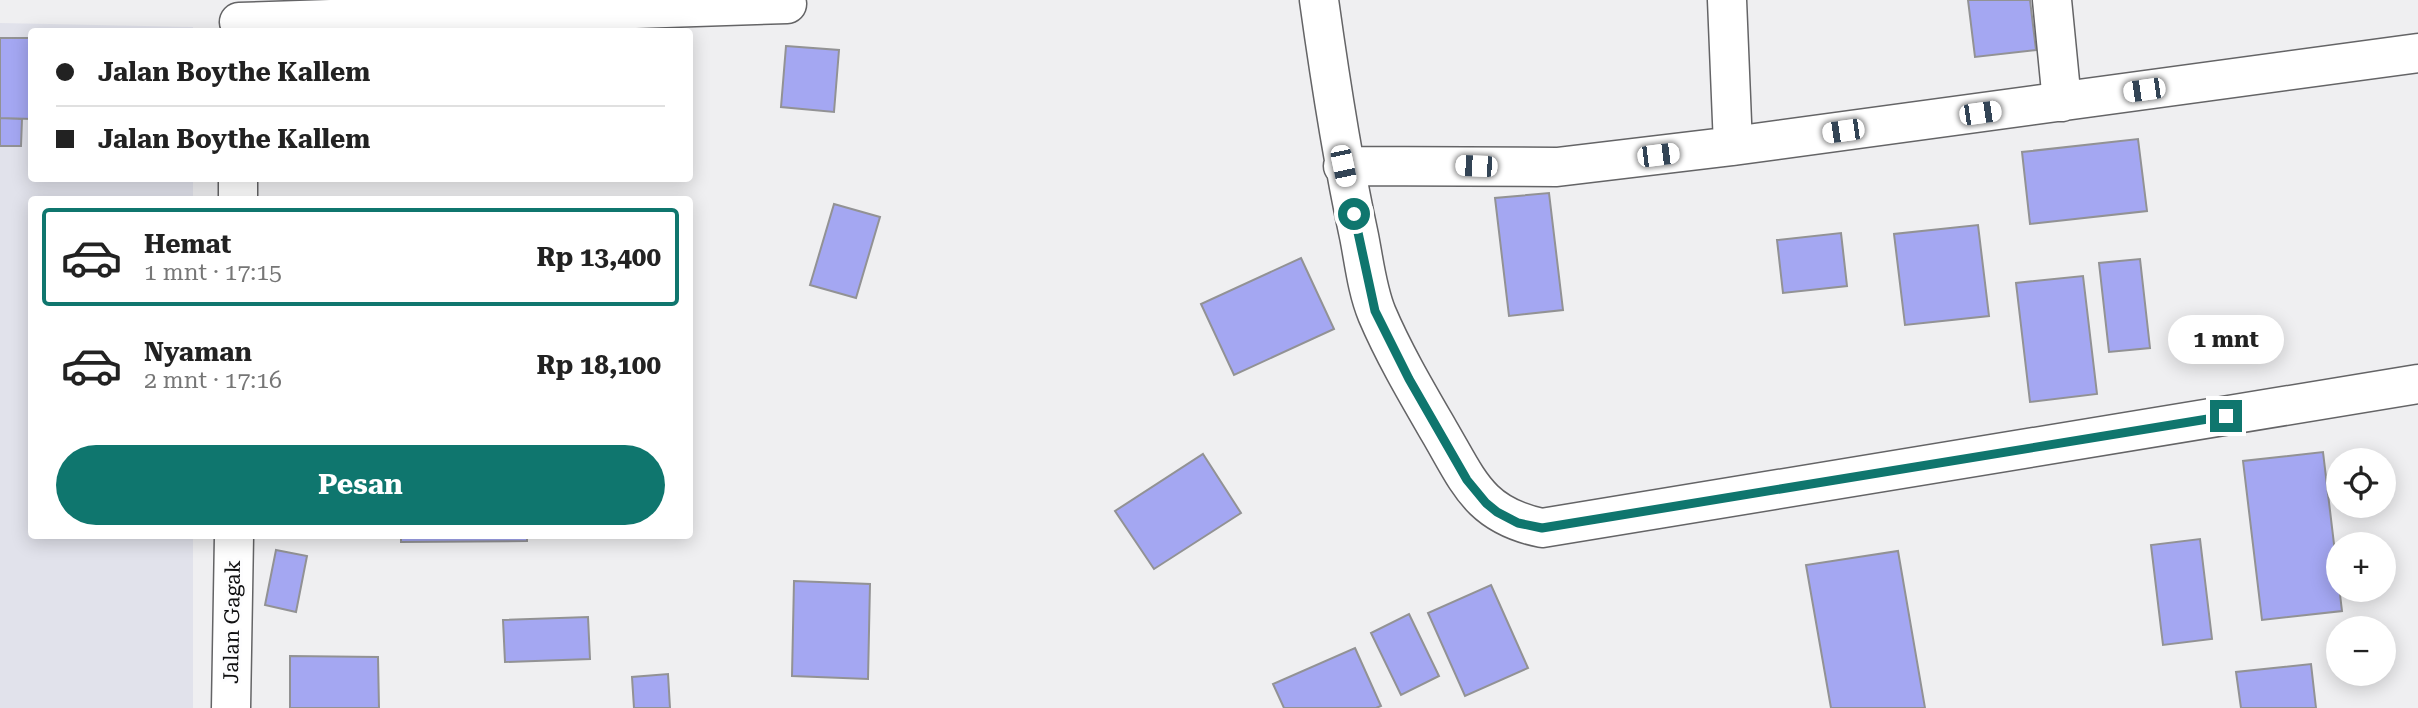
<!DOCTYPE html>
<html lang="id">
<head>
<meta charset="utf-8">
<style>
  body { margin:0; font-family:"Roboto Serif",serif; background:#f6f6f6; color:#222; height:100vh; display:flex; flex-direction:column; font-size:26px; white-space:nowrap }
  * { box-sizing:border-box; margin:0 }
  p { font-size:23px; color:#767676 }
  .icon { flex:none; width:38px; height:38px; fill:none; stroke:currentColor; stroke-width:2; stroke-linecap:round; stroke-linejoin:round }
  .map { position:relative; flex:1; overflow:hidden }
  .sheet { position:absolute; left:28px; top:196px; width:665px; height:343px; display:flex; flex-direction:column; background:#fff; border-radius:7px; box-shadow:0 4px 18px #0003 }
  .sheet>* { flex:none }
  .guide { position:absolute; left:28px; top:28px; width:665px; height:154px; border-radius:7px; box-shadow:0 4px 18px #0003; display:grid; align-content:center; height:154px; padding:0 28px; background:#fff }
  .buttons { position:absolute; left:2326px; top:448px; display:grid; gap:14px }
  .buttons a { display:grid; place-items:center; width:70px; height:70px; border-radius:50%; background:#fff; box-shadow:0 4px 18px #0003; font-size:35px }
  .end { position:absolute; width:32px; height:32px; margin:-16px; border:9px solid #0f766e; background:#fff; box-shadow:0 0 0 4px #fff }
  .from { border-radius:50% }
  .bubble { position:absolute; height:49px; border-radius:24px; background:#fff; box-shadow:0 4px 18px #0003; font-size:23px; font-weight:700; line-height:49px; text-align:center }
  .car { position:absolute; width:21px; height:42px; margin:-21px -10px; border-radius:9px; box-shadow:0 0 5px 2px #0007; background:linear-gradient(#fff 24%,#345 0 40%,#fff 0 76%,#345 0 86%,#fff 0) }
  .guide b { display:flex; align-items:center; gap:24px; height:66px; font-size:26px }
  .guide b+b { border-top:2px solid #e0e0e0 }
  .guide i { width:18px; height:18px; background:#222 }
  ul { padding:12px 0 0; list-style:none }
  li { display:flex; align-items:center; gap:21px; height:98px; margin:0 14px 10px; padding:0 14px; border:4px solid transparent; border-radius:7px }
  li div { flex:1 }
  li b { display:block; font-size:26px }
  li em { font-style:normal; font-weight:700 }
  li.active { border-color:#0f766e }
  li>.icon { width:63px; height:63px; stroke-width:1.5 }
  .button { display:flex; gap:14px; margin-top:auto; padding:14px 28px }
  .button a { flex:1; height:80px; border-radius:42px; background:#0f766e; color:#fff; font-size:28px; font-weight:700; line-height:80px; text-align:center }
  .map>svg:first-child { display:block }
  .built { fill:#e1e2eb }
  .building { fill:#a4a7f2; stroke:#929294; stroke-width:2 }
  .lines { fill:none; stroke-linecap:round; stroke-linejoin:round }
  .street-casing { stroke:#646466; stroke-width:41 }
  .street { stroke:#fff; stroke-width:38 }
  .route { stroke:#0f766e; stroke-width:9 }
  .labels { text-anchor:middle; dominant-baseline:central; stroke-width:6; stroke-linejoin:round; paint-order:stroke }
  .street-label { font-size:21px; fill:#0f0f10; stroke:#fdfdfe }
</style>
</head>
<body>
<div class="map">
<svg width="2418" height="708" viewBox="0 0 2418 708">
  <rect width="100%" height="100%" fill="#efeff1"/>
  <path class="built" d="M 0,23 L 193,27 L 193,32 L 32,32 L 32,178 L 193,179 L 193,199 L 32,200 L 32,536 L 193,536 L 193,708 L 0,708 Z"/>
  <path class="building" d="M 1968,0 L 2030,0 L 2036,50 L 1975,57 Z
    M 0,38 L 32,38 L 32,119 L 0,118 Z
    M 786,46 L 839,50 L 834,112 L 781,107 Z
    M 0,118 L 22,119 L 21,146 L 0,146 Z
    M 2138,139 L 2147,211 L 2030,224 L 2022,152 Z
    M 1549,193 L 1563,310 L 1509,316 L 1495,198 Z
    M 380,197 L 461,200 L 380,200 Z
    M 834,204 L 880,217 L 856,298 L 810,285 Z
    M 1978,225 L 1989,316 L 1905,325 L 1894,234 Z
    M 1841,233 L 1847,286 L 1783,293 L 1777,240 Z
    M 1301,258 L 1334,329 L 1234,375 L 1201,304 Z
    M 2140,259 L 2150,348 L 2109,352 L 2099,263 Z
    M 2083,276 L 2097,394 L 2030,402 L 2016,283 Z
    M 2323,452 L 2342,611 L 2262,620 L 2243,461 Z
    M 1203,454 L 1241,513 L 1154,569 L 1115,511 Z
    M 401,536 L 527,536 L 527,541 L 401,542 Z
    M 2200,539 L 2212,639 L 2163,645 L 2151,545 Z
    M 276,550 L 307,556 L 296,612 L 265,605 Z
    M 1898,551 L 1925,708 L 1831,708 L 1806,565 Z
    M 794,581 L 870,584 L 868,679 L 792,676 Z
    M 1491,585 L 1528,668 L 1465,696 L 1428,613 Z
    M 1409,614 L 1439,676 L 1401,695 L 1371,633 Z
    M 588,617 L 590,659 L 505,662 L 503,620 Z
    M 1355,648 L 1381,706 L 1376,708 L 1284,708 L 1273,684 Z
    M 290,656 L 378,657 L 379,708 L 290,708 Z
    M 2311,664 L 2316,708 L 2241,708 L 2236,672 Z
    M 668,674 L 670,708 L 634,708 L 632,677 Z"/>
  <g class="lines">
    <defs>
      <path id="street" d="M 1319,0 C 1330,79 1342,158 1359,236 C 1364,261 1367,290 1377,314 C 1394,354 1417,393 1439,431 C 1469,482 1479,515 1542,528 L 2418,384
        M 1727,0 L 1733,146
        M 2052,0 L 2062,102
        M 239,22 L 787,4
        M 1343,166 L 1557,167 L 1733,146 L 2418,53
        M 238,200 L 238,178
        M 231,708 L 234,536"/>
    </defs>
    <use href="#street" class="street-casing"/>
    <use href="#street" class="street"/>
  </g>
  <g class="lines">
    <path class="route" d="M 1354,214 L 1375,311 L 1409,379 L 1467,480 L 1486,503 L 1497,512 L 1518,523 L 1542,528 L 2226,416"/>
  </g>
  <g class="labels">
    <g class="street-label">
      <text transform="translate(232 622) rotate(-89)">Jalan Gagak</text>
    </g>
  </g>
</svg>
<div class="buttons">
<a><svg class="icon" aria-label="locate" viewBox="0 0 24 24"><circle cx="12" cy="12" r="6"/><path d="M12 2v4M12 18v4M2 12h4M18 12h4"/></svg></a>
<a>+</a>
<a>−</a>
</div>
<i class="end from" style="left:1354px;top:214px"></i>
<i class="end" style="left:2226px;top:416px"></i>
<div class="bubble" style="left:2168px;top:315px;width:116px">1 mnt</div>
<i class="car" style="left:2144px;top:90px;rotate:262deg"></i>
<i class="car" style="left:1980px;top:113px;rotate:82deg"></i>
<i class="car" style="left:1843px;top:131px;rotate:262deg"></i>
<i class="car" style="left:1658px;top:155px;rotate:83deg"></i>
<i class="car" style="left:1343px;top:166px;rotate:168deg"></i>
<i class="car" style="left:1476px;top:166px;rotate:272deg"></i>
<div class="guide">
<b><i class="from"></i>Jalan Boythe Kallem</b>
<b><i></i>Jalan Boythe Kallem</b>
</div>
<section class="sheet">
<ul>
<li class="active"><svg class="icon" aria-label="car" viewBox="0 0 24 24"><path d="M5 17H2v-5l4-1 3-4h7l3 4 3 1v5h-3M9 17h6M6 11h13"/><circle cx="7" cy="17" r="2"/><circle cx="17" cy="17" r="2"/></svg><div><b>Hemat</b><p>1 mnt · 17:15</p></div><em>Rp 13,400</em></li>
<li><svg class="icon" aria-label="car" viewBox="0 0 24 24"><path d="M5 17H2v-5l4-1 3-4h7l3 4 3 1v5h-3M9 17h6M6 11h13"/><circle cx="7" cy="17" r="2"/><circle cx="17" cy="17" r="2"/></svg><div><b>Nyaman</b><p>2 mnt · 17:16</p></div><em>Rp 18,100</em></li>
</ul>
<div class="button"><a>Pesan</a></div>
</section>
</div>
</body>
</html>
